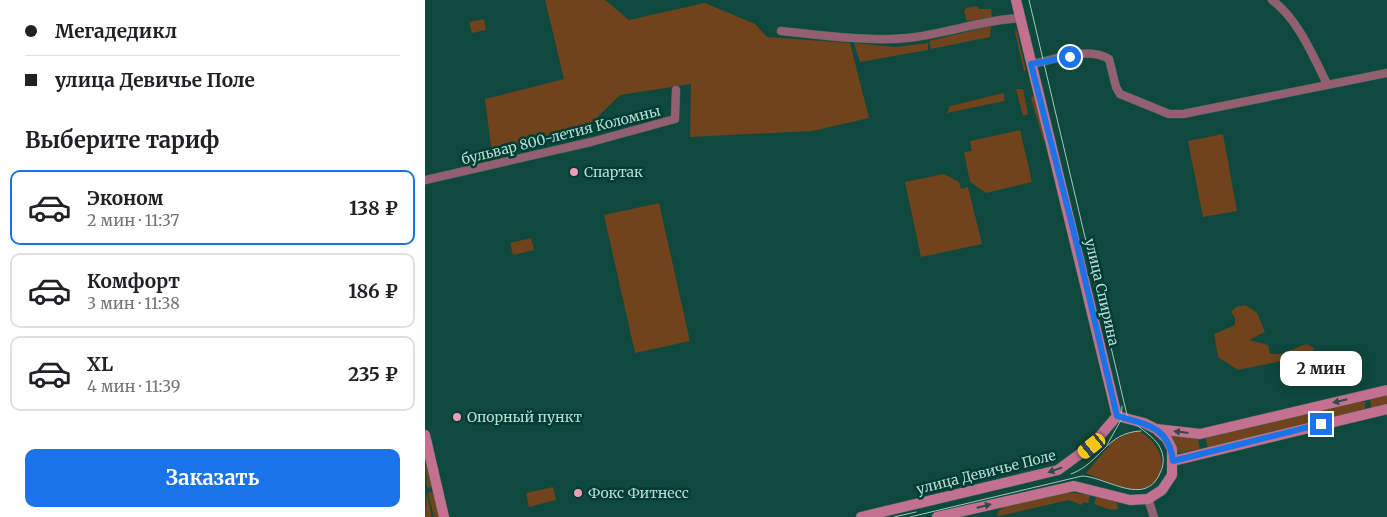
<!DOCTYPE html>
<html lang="ru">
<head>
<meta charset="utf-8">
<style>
  body { margin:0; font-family:Merriweather,serif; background:#f6f6f6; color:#202124; height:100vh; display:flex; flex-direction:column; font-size:19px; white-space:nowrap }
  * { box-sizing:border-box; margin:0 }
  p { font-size:16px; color:#757577 }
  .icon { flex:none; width:28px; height:28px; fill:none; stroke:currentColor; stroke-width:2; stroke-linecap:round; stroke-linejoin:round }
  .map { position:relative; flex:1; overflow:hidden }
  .details { display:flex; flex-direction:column; background:#fff; width:425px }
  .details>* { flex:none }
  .hud { display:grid; align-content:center; height:110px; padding:0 25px; background:#fff }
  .end { position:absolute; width:22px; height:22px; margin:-11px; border:6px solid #1a73e8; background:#fff; box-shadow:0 0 0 2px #fff }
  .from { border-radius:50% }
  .bubble { position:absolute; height:35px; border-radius:10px; background:#fff; box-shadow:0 2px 12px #0003; font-size:16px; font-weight:700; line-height:35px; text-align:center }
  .car { position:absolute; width:15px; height:30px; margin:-15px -8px; border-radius:6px; box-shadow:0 0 4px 1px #0007; background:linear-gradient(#f5c518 24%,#345 0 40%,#f5c518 0 76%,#345 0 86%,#f5c518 0) }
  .hud b { display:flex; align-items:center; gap:18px; height:48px; font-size:19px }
  .hud b+b { border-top:1px solid #e0e0e0 }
  .hud i { width:12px; height:12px; background:#202124 }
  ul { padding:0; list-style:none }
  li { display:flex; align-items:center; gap:15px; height:75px; margin:0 10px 8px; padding:0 15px; border:2px solid #e0e0e0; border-radius:10px }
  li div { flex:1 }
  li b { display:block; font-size:19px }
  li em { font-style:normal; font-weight:700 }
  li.current { border-color:#1a73e8 }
  li>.icon { width:45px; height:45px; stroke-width:1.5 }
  h2 { padding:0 25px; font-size:22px; line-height:60px }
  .action { display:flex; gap:10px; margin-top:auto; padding:10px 25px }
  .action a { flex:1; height:58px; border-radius:10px; background:#1a73e8; color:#fff; font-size:20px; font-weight:700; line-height:58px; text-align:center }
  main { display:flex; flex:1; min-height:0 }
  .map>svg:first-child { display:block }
  .green { fill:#70431c }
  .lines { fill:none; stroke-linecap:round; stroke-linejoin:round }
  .street-casing { stroke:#31665b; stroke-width:9 }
  .secondary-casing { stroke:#31665b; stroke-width:11 }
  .street { stroke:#946071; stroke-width:8 }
  .secondary { stroke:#c3718e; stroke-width:10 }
  .tram { stroke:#a3c8bf; stroke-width:1 }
  .oneway { fill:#314a4a }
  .route { stroke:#1a73e8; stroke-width:6 }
  .poi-dot { fill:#f09ab7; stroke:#003d33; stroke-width:2 }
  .labels { text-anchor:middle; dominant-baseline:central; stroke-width:5; stroke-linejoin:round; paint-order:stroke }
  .street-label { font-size:14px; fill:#badcd3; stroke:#003d33 }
  .poi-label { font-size:14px; fill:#badcd3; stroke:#003d33; text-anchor:start }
</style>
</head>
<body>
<main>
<section class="details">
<div class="hud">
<b><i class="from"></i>Мегадедикл</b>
<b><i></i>улица Девичье Поле</b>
</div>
<h2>Выберите тариф</h2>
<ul>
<li class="current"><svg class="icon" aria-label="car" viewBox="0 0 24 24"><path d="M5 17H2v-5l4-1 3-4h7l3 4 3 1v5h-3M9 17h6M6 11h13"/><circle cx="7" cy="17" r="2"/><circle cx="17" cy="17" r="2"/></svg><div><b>Эконом</b><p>2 мин · 11:37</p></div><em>138 ₽</em></li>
<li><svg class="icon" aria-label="car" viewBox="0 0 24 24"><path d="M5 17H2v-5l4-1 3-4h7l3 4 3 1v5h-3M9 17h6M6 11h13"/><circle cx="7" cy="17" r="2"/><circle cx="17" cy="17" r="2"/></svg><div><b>Комфорт</b><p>3 мин · 11:38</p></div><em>186 ₽</em></li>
<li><svg class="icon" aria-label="car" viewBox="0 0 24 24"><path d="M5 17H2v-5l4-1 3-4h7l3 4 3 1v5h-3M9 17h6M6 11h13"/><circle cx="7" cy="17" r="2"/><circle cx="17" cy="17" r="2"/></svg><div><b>XL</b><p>4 мин · 11:39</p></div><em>235 ₽</em></li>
</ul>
<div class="action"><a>Заказать</a></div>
</section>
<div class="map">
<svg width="962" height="517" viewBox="0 0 962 517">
  <rect width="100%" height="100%" fill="#0f483d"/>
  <path class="green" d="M 120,0 L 180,0 L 204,20 L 280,3 L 330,24 L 342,37 L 425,43 L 444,118 L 387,131 L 265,137 L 266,84 L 195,95 L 155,134 L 67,155 L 60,99 L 139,79 Z
    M 552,6 L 554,9 L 566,9 L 567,17 L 542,21 L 539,11 L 541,8 Z
    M 59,19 L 61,30 L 47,33 L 44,22 Z
    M 566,26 L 565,37 L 506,49 L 504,41 Z
    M 591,28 L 601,70 L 599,71 L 590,32 Z
    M 429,43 L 471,47 L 503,43 L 503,50 L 435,62 Z
    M 591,89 L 598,89 L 603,114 L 598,116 Z
    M 579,93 L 579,101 L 522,113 L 525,106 Z
    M 609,95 L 620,139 L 619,142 L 606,98 Z
    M 595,130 L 607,182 L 561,193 L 545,182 L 539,152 L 547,151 L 545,141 Z
    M 798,134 L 812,211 L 778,217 L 763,141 Z
    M 519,174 L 534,182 L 536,189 L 543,187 L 557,244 L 496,257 L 480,182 Z
    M 234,203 L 265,341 L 210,353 L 179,215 Z
    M 106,238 L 109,250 L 88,255 L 85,243 Z
    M 820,305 L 832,313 L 840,332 L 824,340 L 843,345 L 845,354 L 857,354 L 881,344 L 889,348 L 885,355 L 813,370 L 793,357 L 789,334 L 810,325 L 810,318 L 806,312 L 811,307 Z
    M 962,394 L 962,405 L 949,409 L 946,407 L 945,399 Z
    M 934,402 L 940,402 L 940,410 L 783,448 L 780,437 Z
    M 705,432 L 715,432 C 744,447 746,488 710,489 C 698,490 673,478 661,473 L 688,441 Z
    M 746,434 L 773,438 L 775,449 L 755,453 L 752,452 Z
    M 0,451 L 8,487 L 2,488 Z
    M 128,487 L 131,500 L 104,507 L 101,493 Z
    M 10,491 L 15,517 L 9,517 L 3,493 Z
    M 640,492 L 665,495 L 663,503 L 658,502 L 657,505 L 644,500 L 574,516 L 572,514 L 574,510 L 584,505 Z
    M 2,493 L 7,517 L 0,517 Z
    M 675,496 L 692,503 L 693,509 L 686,510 L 669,504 L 671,497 Z"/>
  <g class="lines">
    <defs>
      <path id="street" d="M 847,0 C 873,19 888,56 902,84
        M 356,31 C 393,35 445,42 482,38 C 521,34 556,20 595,18
        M 606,64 C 630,60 662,46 684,59 L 691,87 L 695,94 L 744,114 L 758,114 L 962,73
        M 0,180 L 166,142 L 250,119 L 251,90
        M 723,499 L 729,517"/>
      <path id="secondary" d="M 591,0 L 692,416
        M 692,416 L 719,423 L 731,429 L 775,434 L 962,390
        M 0,435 L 19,517
        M 748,461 L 962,409
        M 436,517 L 633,470 L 667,445 L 692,416
        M 512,517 L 649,486 L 705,500 L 723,499 L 737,490 L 747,475 L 747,449 L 742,439 L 731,429"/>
    </defs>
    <use href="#street" class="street-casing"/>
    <use href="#secondary" class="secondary-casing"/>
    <use href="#street" class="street"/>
    <use href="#secondary" class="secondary"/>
    <path class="tram" d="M 682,445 L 696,420 L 697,406
      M 646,474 C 676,463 681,432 716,431
      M 469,517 L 491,512
      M 485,517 L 657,476 C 682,477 720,508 735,473 C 740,464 739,453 733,444 C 725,433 711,427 702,415 L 604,0"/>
  </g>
  <defs><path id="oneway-solid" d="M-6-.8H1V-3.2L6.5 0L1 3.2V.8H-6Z" transform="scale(1.25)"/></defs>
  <g class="oneway">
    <use href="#oneway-solid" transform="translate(915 401) rotate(167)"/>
    <use href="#oneway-solid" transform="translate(756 432) rotate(-173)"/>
    <use href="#oneway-solid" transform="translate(630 470) rotate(161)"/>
    <use href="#oneway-solid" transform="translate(559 506) rotate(-14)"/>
  </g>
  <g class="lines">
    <path class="route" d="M 645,57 L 606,64 L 650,237 L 692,416 C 720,424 744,426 748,461 L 896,424"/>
  </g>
  <g class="poi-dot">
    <circle cx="149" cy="172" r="5"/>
    <circle cx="32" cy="417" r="5"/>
    <circle cx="153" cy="493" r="5"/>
  </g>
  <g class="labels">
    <g class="street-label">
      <text transform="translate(136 135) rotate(-14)">бульвар 800-летия Коломны</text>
      <text transform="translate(677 292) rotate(77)">улица Спирина</text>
      <text transform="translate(561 472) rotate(-14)">улица Девичье Поле</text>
    </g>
    <g class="poi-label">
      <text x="159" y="172">Спартак</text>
      <text x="42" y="417">Опорный пункт</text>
      <text x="163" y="493">Фокс Фитнесс</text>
    </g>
  </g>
</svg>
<i class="end from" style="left:645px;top:57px"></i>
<i class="end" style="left:896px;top:424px"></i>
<div class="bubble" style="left:855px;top:351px;width:82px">2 мин</div>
<i class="car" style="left:667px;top:446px;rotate:231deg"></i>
</div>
</main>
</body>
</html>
